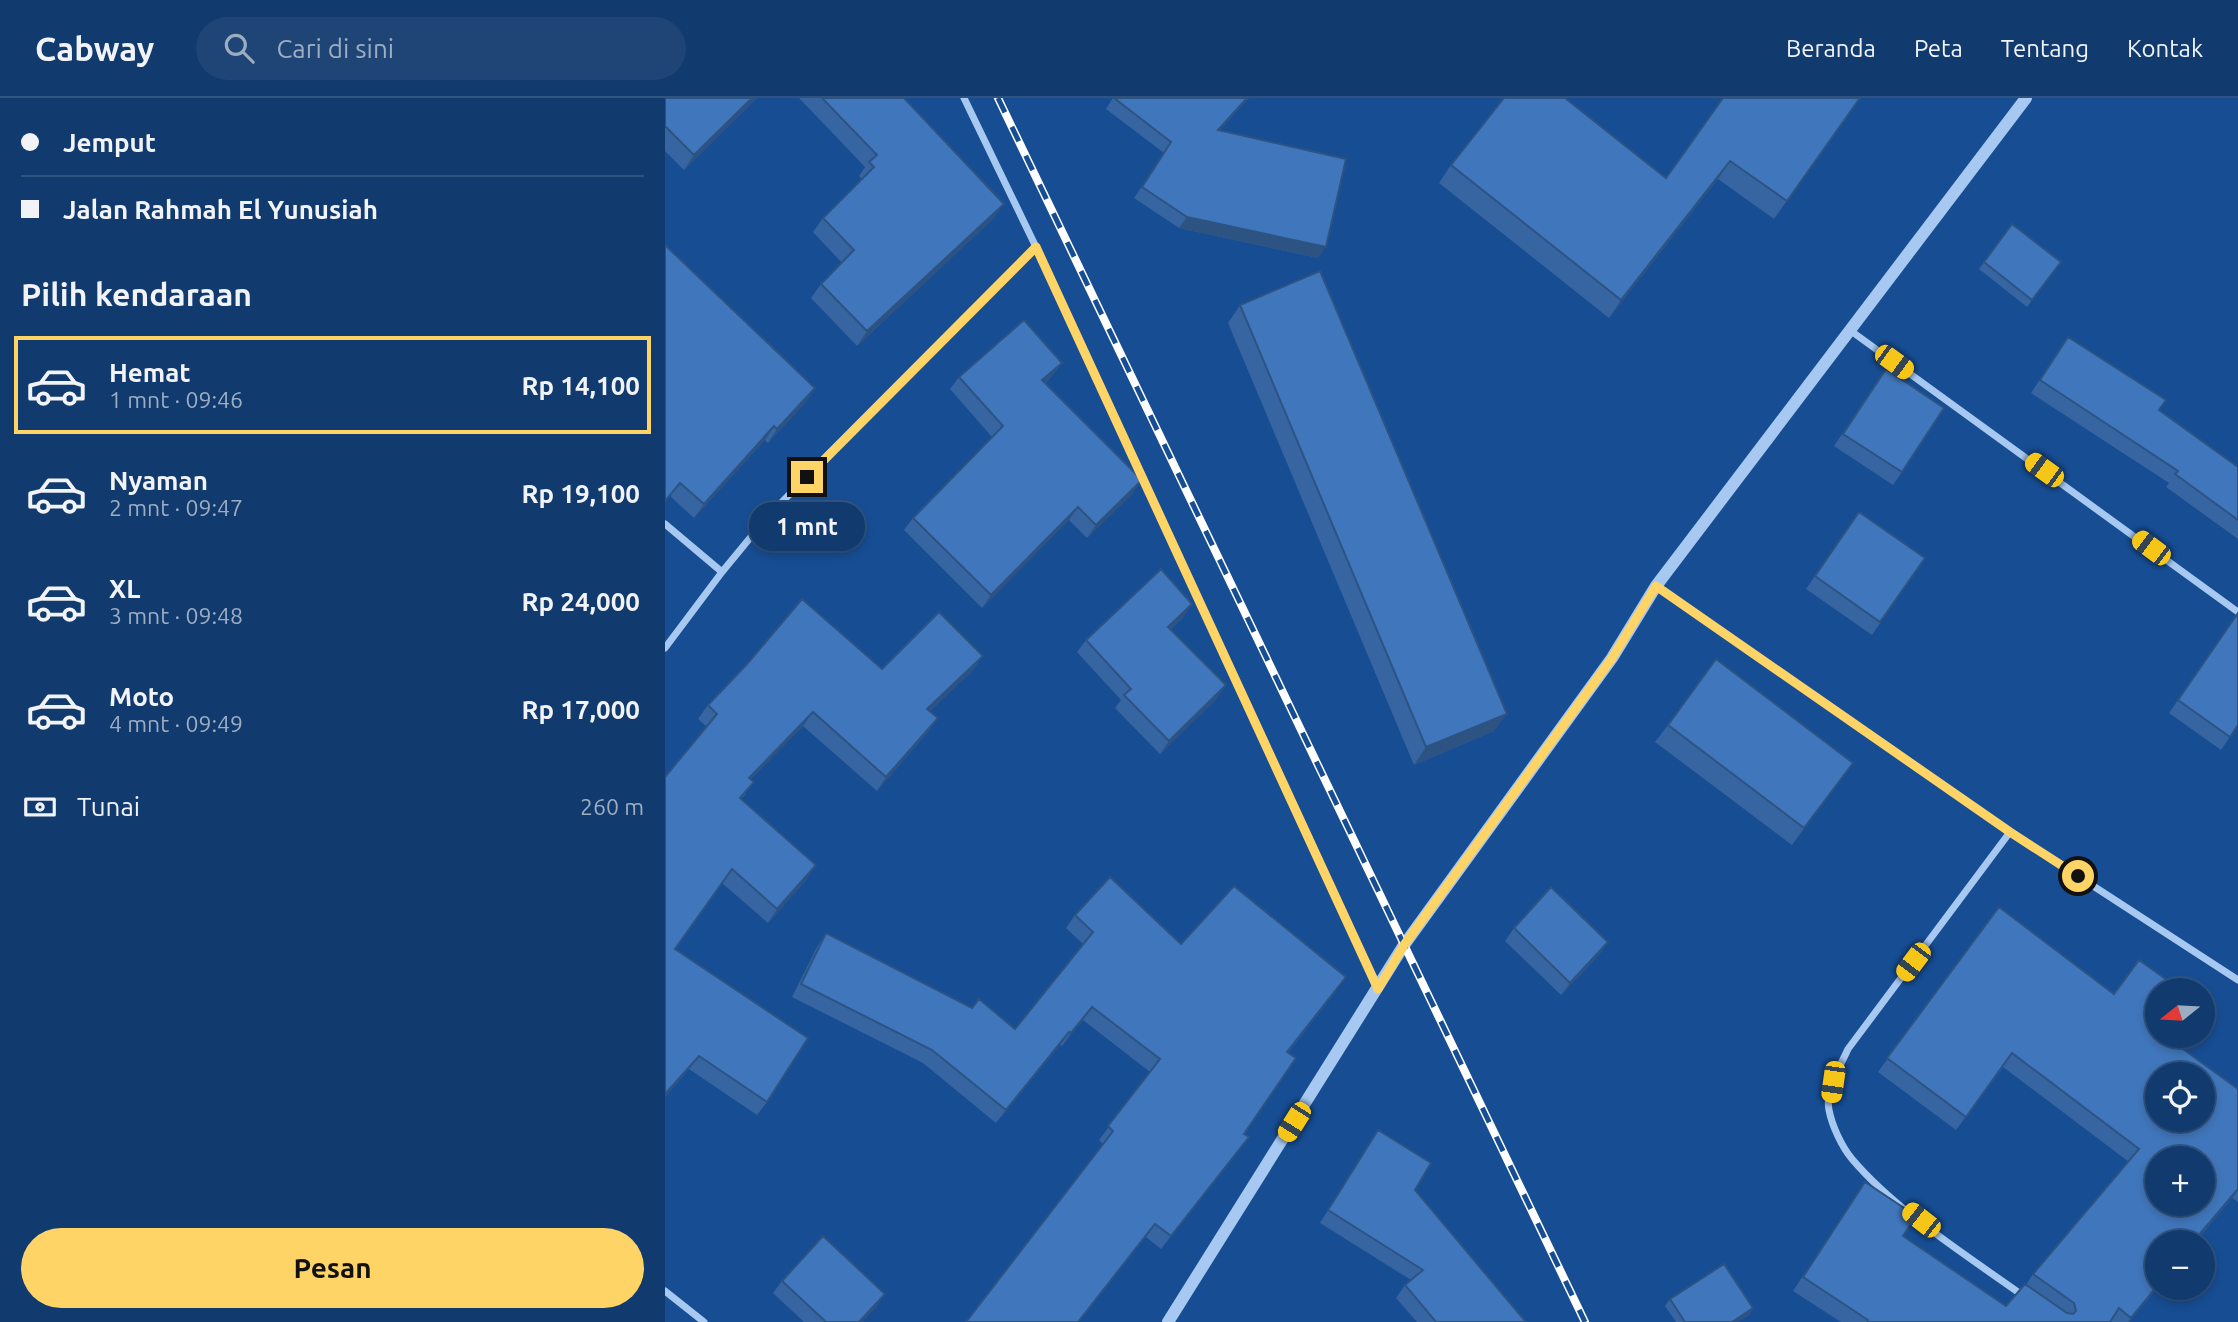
<!DOCTYPE html>
<html lang="id">
<head>
<meta charset="utf-8">
<style>
  body { margin:0; font-family:Ubuntu,sans-serif; background:#1e4576; color:#f1f3f6; height:100vh; display:flex; flex-direction:column; font-size:26px; white-space:nowrap }
  * { box-sizing:border-box; margin:0 }
  p { font-size:23px; color:#9cadc2 }
  .icon { flex:none; width:38px; height:38px; fill:none; stroke:currentColor; stroke-width:2; stroke-linecap:round; stroke-linejoin:round }
  .map { position:relative; flex:1; overflow:hidden }
  .sheet { display:flex; flex-direction:column; background:#113a6e; width:665px }
  .sheet>* { flex:none }
  .hud { display:grid; align-content:center; height:154px; padding:0 21px; background:#113a6e }
  .needle { width:46px; rotate:252deg }
  .buttons { position:absolute; left:1480px; top:880px; display:grid; gap:14px }
  .buttons a { display:grid; place-items:center; width:70px; height:70px; border-radius:50%; background:#113a6e; box-shadow:0 4px 10px #0003,0 0 0 2px #305481; font-size:35px }
  .end { position:absolute; width:32px; height:32px; margin:-16px; border:9px solid #ffd467; background:#111; box-shadow:0 0 0 4px #111 }
  .from { border-radius:50% }
  .bubble { position:absolute; height:49px; border-radius:24px; background:#113a6e; box-shadow:0 4px 10px #0003,0 0 0 2px #305481; font-size:23px; font-weight:700; line-height:49px; text-align:center }
  .car { position:absolute; width:21px; height:42px; margin:-21px -10px; border-radius:9px; box-shadow:0 0 5px 2px #0007; background:linear-gradient(#f5c518 24%,#345 0 40%,#f5c518 0 76%,#345 0 86%,#f5c518 0) }
  .hud b { display:flex; align-items:center; gap:24px; height:66px; font-size:26px }
  .hud b+b { border-top:2px solid #305481 }
  .hud i { width:18px; height:18px; background:#f1f3f6 }
  ul { padding:0; list-style:none }
  li { display:flex; align-items:center; gap:21px; height:98px; margin:0 14px 10px; padding:0 7px; border:4px solid transparent; border-radius:0px }
  li div { flex:1 }
  li b { display:block; font-size:26px }
  li em { font-style:normal; font-weight:700 }
  li.on { border-color:#ffd467 }
  li>.icon { width:63px; height:63px; stroke-width:1.5 }
  h2 { padding:0 21px; font-size:32px; line-height:84px }
  .pay { display:flex; align-items:center; gap:18px; height:77px; padding:0 21px; font-size:26px }
  .pay p { margin-inline-start:auto }
  .button { display:flex; gap:14px; margin-top:auto; padding:14px 21px }
  .button a { flex:1; height:80px; border-radius:42px; background:#ffd467; color:#111; font-size:28px; font-weight:700; line-height:80px; text-align:center }
  header { display:flex; align-items:center; gap:42px; box-sizing:border-box; height:98px; padding:0 35px; background:#113a6e; border-bottom:2px solid #305481 }
  header strong { font-size:33px }
  nav { display:flex; gap:38px; margin-inline-start:auto; font-size:24px }
  .search { width:490px; height:63px; background:#1e4576; display:flex; align-items:center; gap:18px; box-sizing:border-box; padding:0 24px; border-radius:38px; color:#9cadc2; font-size:26px }
  main { display:flex; flex:1; min-height:0 }
  .map>svg:first-child { display:block }
  .lines { fill:none; stroke-linecap:round; stroke-linejoin:round }
  .minor { stroke:#a7c8f0; stroke-width:7 }
  .tertiary { stroke:#a7c8f0; stroke-width:12 }
  .rail-casing { stroke:#fff; stroke-width:8 }
  .rail { stroke:#174d93; stroke-width:5; stroke-dasharray:16; stroke-linecap:butt }
  .wall { fill:#3765a1 }
  .shaded-wall { fill:#2d5383 }
  .building { fill:#4076bb; stroke:#2d5383; stroke-width:2; fill-rule:evenodd }
  .route { stroke:#ffd467; stroke-width:9 }
</style>
</head>
<body>
<header>
<strong>Cabway</strong>
<div class="search"><svg class="icon" aria-label="search" viewBox="0 0 24 24"><circle cx="10" cy="10" r="6"/><path d="M15 15l6 6"/></svg>Cari di sini</div>
<nav><a>Beranda</a><a>Peta</a><a>Tentang</a><a>Kontak</a></nav>
</header>
<main>
<section class="sheet">
<div class="hud">
<b><i class="from"></i>Jemput</b>
<b><i></i>Jalan Rahmah El Yunusiah</b>
</div>
<h2>Pilih kendaraan</h2>
<ul>
<li class="on"><svg class="icon" aria-label="car" viewBox="0 0 24 24"><path d="M5 17H2v-5l4-1 3-4h7l3 4 3 1v5h-3M9 17h6M6 11h13"/><circle cx="7" cy="17" r="2"/><circle cx="17" cy="17" r="2"/></svg><div><b>Hemat</b><p>1 mnt · 09:46</p></div><em>Rp 14,100</em></li>
<li><svg class="icon" aria-label="car" viewBox="0 0 24 24"><path d="M5 17H2v-5l4-1 3-4h7l3 4 3 1v5h-3M9 17h6M6 11h13"/><circle cx="7" cy="17" r="2"/><circle cx="17" cy="17" r="2"/></svg><div><b>Nyaman</b><p>2 mnt · 09:47</p></div><em>Rp 19,100</em></li>
<li><svg class="icon" aria-label="car" viewBox="0 0 24 24"><path d="M5 17H2v-5l4-1 3-4h7l3 4 3 1v5h-3M9 17h6M6 11h13"/><circle cx="7" cy="17" r="2"/><circle cx="17" cy="17" r="2"/></svg><div><b>XL</b><p>3 mnt · 09:48</p></div><em>Rp 24,000</em></li>
<li><svg class="icon" aria-label="car" viewBox="0 0 24 24"><path d="M5 17H2v-5l4-1 3-4h7l3 4 3 1v5h-3M9 17h6M6 11h13"/><circle cx="7" cy="17" r="2"/><circle cx="17" cy="17" r="2"/></svg><div><b>Moto</b><p>4 mnt · 09:49</p></div><em>Rp 17,000</em></li>
</ul>
<div class="pay"><svg class="icon" aria-label="cash" viewBox="0 0 24 24"><path d="M3 7h18v10H3z"/><circle cx="12" cy="12" r="2"/></svg>Tunai<p>260 m</p></div>
<div class="button"><a>Pesan</a></div>
</section>
<div class="map">
<svg width="1573" height="1224" viewBox="0 0 1573 1224">
  <rect width="100%" height="100%" fill="#174d93"/>
  <g class="lines">
    <path class="minor" d="M 299,0 L 371,149 L 713,890
      M 1186,233 L 1573,514
      M 0,426 L 57,474
      M 991,488 L 1345,734 L 1573,882
      M 0,550 L 57,474 L 104,417 L 371,149
      M 1345,734 L 1183,951 C 1175,969 1160,992 1164,1012 C 1167,1028 1177,1049 1187,1061 C 1231,1113 1304,1159 1360,1199
      M 0,1193 L 39,1224"/>
    <path class="tertiary" d="M 503,1224 L 739,847 L 947,560 L 991,488 L 1361,0"/>
    <defs>
      <path id="rail" d="M 333,0 L 920,1224"/>
    </defs>
    <use href="#rail" class="rail-casing"/>
    <use href="#rail" class="rail"/>
  </g>
  <path class="wall" d="M 0,0 L 92,0 L 19,72 L 0,53 Z
    M 134,0 L 239,0 L 329,120 L 192,248 L 146,200 L 156,186 L 177,165 L 148,134 L 158,120 L 197,81 L 194,78 L 200,69 Z
    M 448,0 L 584,0 L 555,32 L 653,160 L 514,130 L 469,100 L 499,55 L 441,11 Z
    M 1195,0 L 1109,121 L 1053,81 L 944,220 L 774,85 L 786,67 L 1001,80 Z
    M 1347,126 L 1396,164 L 1362,209 L 1314,171 Z
    M 0,149 L 150,290 L 141,304 L 103,345 L 100,342 L 29,420 L 6,399 Z
    M 575,207 L 829,633 L 749,667 L 563,225 Z
    M 1403,239 L 1494,312 L 1573,369 L 1573,441 L 1501,389 L 1504,385 L 1366,295 Z
    M 397,265 L 388,277 L 380,285 L 468,395 L 422,440 L 404,422 L 317,510 L 239,432 L 248,420 L 327,339 L 285,291 L 294,279 Z
    M 1221,271 L 1237,374 L 1228,387 L 1169,348 Z
    M 1194,414 L 1260,460 L 1207,537 L 1141,491 Z
    M 1573,514 L 1573,627 L 1556,652 L 1504,615 Z
    M 519,519 L 506,531 L 552,600 L 495,656 L 450,610 L 456,602 L 412,554 L 421,542 Z
    M 318,558 L 308,572 L 265,613 L 263,634 L 212,693 L 138,628 L 86,681 L 80,697 L 76,701 L 142,781 L 103,825 L 57,785 L 10,851 L 102,1004 L 92,1017 L 24,971 L 0,999 L 0,679 L 42,629 L 33,621 L 43,607 L 217,571 Z
    M 1003,627 L 1188,665 L 1127,747 L 990,644 Z
    M 1334,809 L 1518,951 L 1573,991 L 1573,1104 L 1567,1100 L 1464,1224 L 1176,1224 L 1128,1193 L 1200,1084 L 1238,1138 L 1341,1208 L 1361,1187 L 1368,1176 L 1464,1064 L 1338,969 L 1291,1032 L 1213,974 Z
    M 410,817 L 516,846 L 672,892 L 623,955 L 579,1036 L 584,1039 L 496,1151 L 481,1139 L 438,1046 L 434,1042 L 485,974 L 418,922 L 397,948 L 395,947 L 331,1025 L 258,965 L 127,899 L 152,849 L 161,835 L 307,910 L 350,931 L 418,846 L 401,830 Z
    M 849,830 L 943,844 L 934,857 L 896,897 L 840,843 Z
    M 713,1032 L 750,1092 L 861,1224 L 752,1224 L 731,1200 L 740,1187 L 746,1182 L 655,1125 Z
    M 117,1183 L 220,1196 L 211,1209 L 197,1224 L 139,1224 L 108,1195 Z
    M 1005,1201 L 1088,1210 L 1084,1217 L 1072,1224 L 1011,1224 L 1000,1208 Z"/>
  <path class="shaded-wall" d="M 87,0 L 92,0 L 19,72 L 29,57 Z
    M 582,0 L 584,0 L 545,43 L 553,32 Z
    M 1065,63 L 1053,81 L 944,220 L 956,202 Z
    M 339,106 L 329,120 L 192,248 L 202,233 Z
    M 522,119 L 661,149 L 653,160 L 514,130 Z
    M 397,265 L 388,277 L 368,295 L 377,282 Z
    M 150,290 L 141,304 L 103,345 L 112,331 Z
    M 109,328 L 100,342 L 29,420 L 39,406 Z
    M 477,382 L 468,395 L 422,440 L 431,427 Z
    M 413,409 L 404,422 L 317,510 L 326,497 Z
    M 527,506 L 519,519 L 494,541 L 503,529 Z
    M 318,558 L 308,572 L 253,624 L 262,611 Z
    M 561,587 L 552,600 L 495,656 L 504,643 Z
    M 148,614 L 138,628 L 75,693 L 84,680 Z
    M 842,616 L 829,633 L 749,667 L 761,649 Z
    M 273,620 L 263,634 L 212,693 L 221,679 Z
    M 1188,665 L 1175,683 L 1127,747 L 1139,730 Z
    M 151,767 L 142,781 L 103,825 L 112,811 Z
    M 943,844 L 934,857 L 896,897 L 905,885 Z
    M 681,879 L 672,892 L 613,967 L 622,954 Z
    M 427,909 L 418,922 L 397,948 L 406,935 Z
    M 404,934 L 395,947 L 331,1025 L 341,1012 Z
    M 34,958 L 24,971 L 0,999 L 0,996 Z
    M 1573,1091 L 1567,1100 L 1530,1144 L 1528,1144 Z
    M 490,1126 L 481,1139 L 413,1224 Z
    M 1493,1187 L 1493,1189 L 1464,1224 L 1463,1224 Z
    M 220,1196 L 211,1209 L 197,1224 L 194,1224 Z
    M 1088,1210 L 1084,1217 L 1072,1224 L 1067,1224 Z"/>
  <path class="building" d="M 0,0 L 87,0 L 29,57 L 0,28 Z
    M 157,0 L 239,0 L 339,106 L 202,233 L 156,186 L 189,152 L 158,120 L 209,69 L 204,64 L 212,57 Z
    M 449,0 L 582,0 L 553,32 L 681,61 L 661,149 L 522,119 L 477,89 L 506,44 Z
    M 839,0 L 900,0 L 1001,80 L 1058,0 L 1195,0 L 1122,103 L 1065,63 L 956,202 L 786,67 Z
    M 1347,126 L 1396,164 L 1367,202 L 1319,164 Z
    M 1,148 L 150,290 L 112,331 L 109,328 L 39,406 L 15,385 L 0,403 L 0,149 Z
    M 655,173 L 842,616 L 761,649 L 575,207 Z
    M 359,222 L 397,265 L 377,282 L 477,382 L 431,427 L 413,409 L 326,497 L 248,420 L 338,328 L 294,279 Z
    M 1403,239 L 1501,302 L 1494,312 L 1573,369 L 1573,422 L 1510,376 L 1513,373 L 1375,282 Z
    M 1221,271 L 1279,310 L 1237,374 L 1178,336 Z
    M 1194,414 L 1260,460 L 1215,524 L 1150,478 Z
    M 496,471 L 527,506 L 503,529 L 561,587 L 504,643 L 459,597 L 466,591 L 421,542 Z
    M 137,501 L 217,571 L 274,514 L 318,558 L 262,611 L 273,620 L 221,679 L 148,614 L 84,680 L 89,684 L 75,700 L 151,767 L 112,811 L 67,771 L 10,851 L 143,940 L 102,1004 L 34,958 L 0,996 L 0,679 L 52,616 L 43,607 L 83,565 Z
    M 1573,515 L 1573,627 L 1565,639 L 1513,602 Z
    M 1051,561 L 1188,665 L 1139,730 L 1003,627 Z
    M 445,779 L 516,846 L 569,788 L 681,879 L 622,954 L 631,960 L 579,1036 L 584,1039 L 506,1138 L 490,1126 L 413,1224 L 301,1224 L 448,1033 L 443,1028 L 495,961 L 427,909 L 406,935 L 404,934 L 341,1012 L 267,952 L 136,886 L 161,835 L 307,910 L 314,901 L 350,931 L 428,834 L 410,817 Z
    M 886,789 L 943,844 L 905,885 L 849,830 Z
    M 1334,809 L 1449,896 L 1474,862 L 1516,892 L 1493,892 L 1493,938 L 1527,938 L 1518,951 L 1573,991 L 1573,1091 L 1528,1144 L 1493,1144 L 1493,1187 L 1466,1220 L 1454,1210 L 1445,1224 L 1202,1224 L 1203,1222 L 1138,1179 L 1200,1084 L 1251,1118 L 1238,1138 L 1341,1208 L 1360,1186 L 1402,1215 L 1408,1216 L 1411,1213 L 1409,1205 L 1368,1176 L 1474,1051 L 1347,955 L 1301,1019 L 1222,960 ZM 1493,976 L 1538,976 L 1538,1022 L 1493,1022 ZM 1493,1060 L 1538,1060 L 1538,1106 L 1493,1106 Z
    M 1538,909 L 1545,914 L 1538,923 Z
    M 713,1032 L 766,1065 L 750,1092 L 861,1224 L 771,1224 L 740,1187 L 758,1172 L 663,1112 Z
    M 158,1138 L 220,1196 L 194,1224 L 161,1224 L 117,1183 Z
    M 1059,1166 L 1088,1210 L 1067,1224 L 1020,1224 L 1005,1201 Z"/>
  <g class="lines">
    <path class="route" d="M 142,379 L 371,149 L 713,891 L 739,847 L 947,560 L 991,488 L 1345,734 L 1413,778"/>
  </g>
</svg>
<div class="buttons">
<a><svg class="needle" viewBox="-14 -14 28 28"><path d="M0-13l5 13h-10z" fill="#e53935"/><path d="M0 13l5-13h-10z" fill="#9cadc2"/></svg></a>
<a><svg class="icon" aria-label="locate" viewBox="0 0 24 24"><circle cx="12" cy="12" r="6"/><path d="M12 2v4M12 18v4M2 12h4M18 12h4"/></svg></a>
<a>+</a>
<a>−</a>
</div>
<i class="end from" style="left:1413px;top:778px"></i>
<i class="end" style="left:142px;top:379px"></i>
<div class="bubble" style="left:84px;top:404px;width:116px">1 mnt</div>
<i class="car" style="left:1229px;top:264px;rotate:126deg"></i>
<i class="car" style="left:1379px;top:372px;rotate:306deg"></i>
<i class="car" style="left:1486px;top:450px;rotate:307deg"></i>
<i class="car" style="left:1248px;top:864px;rotate:217deg"></i>
<i class="car" style="left:1168px;top:984px;rotate:188deg"></i>
<i class="car" style="left:629px;top:1024px;rotate:212deg"></i>
<i class="car" style="left:1256px;top:1122px;rotate:308deg"></i>
</div>
</main>
</body>
</html>
